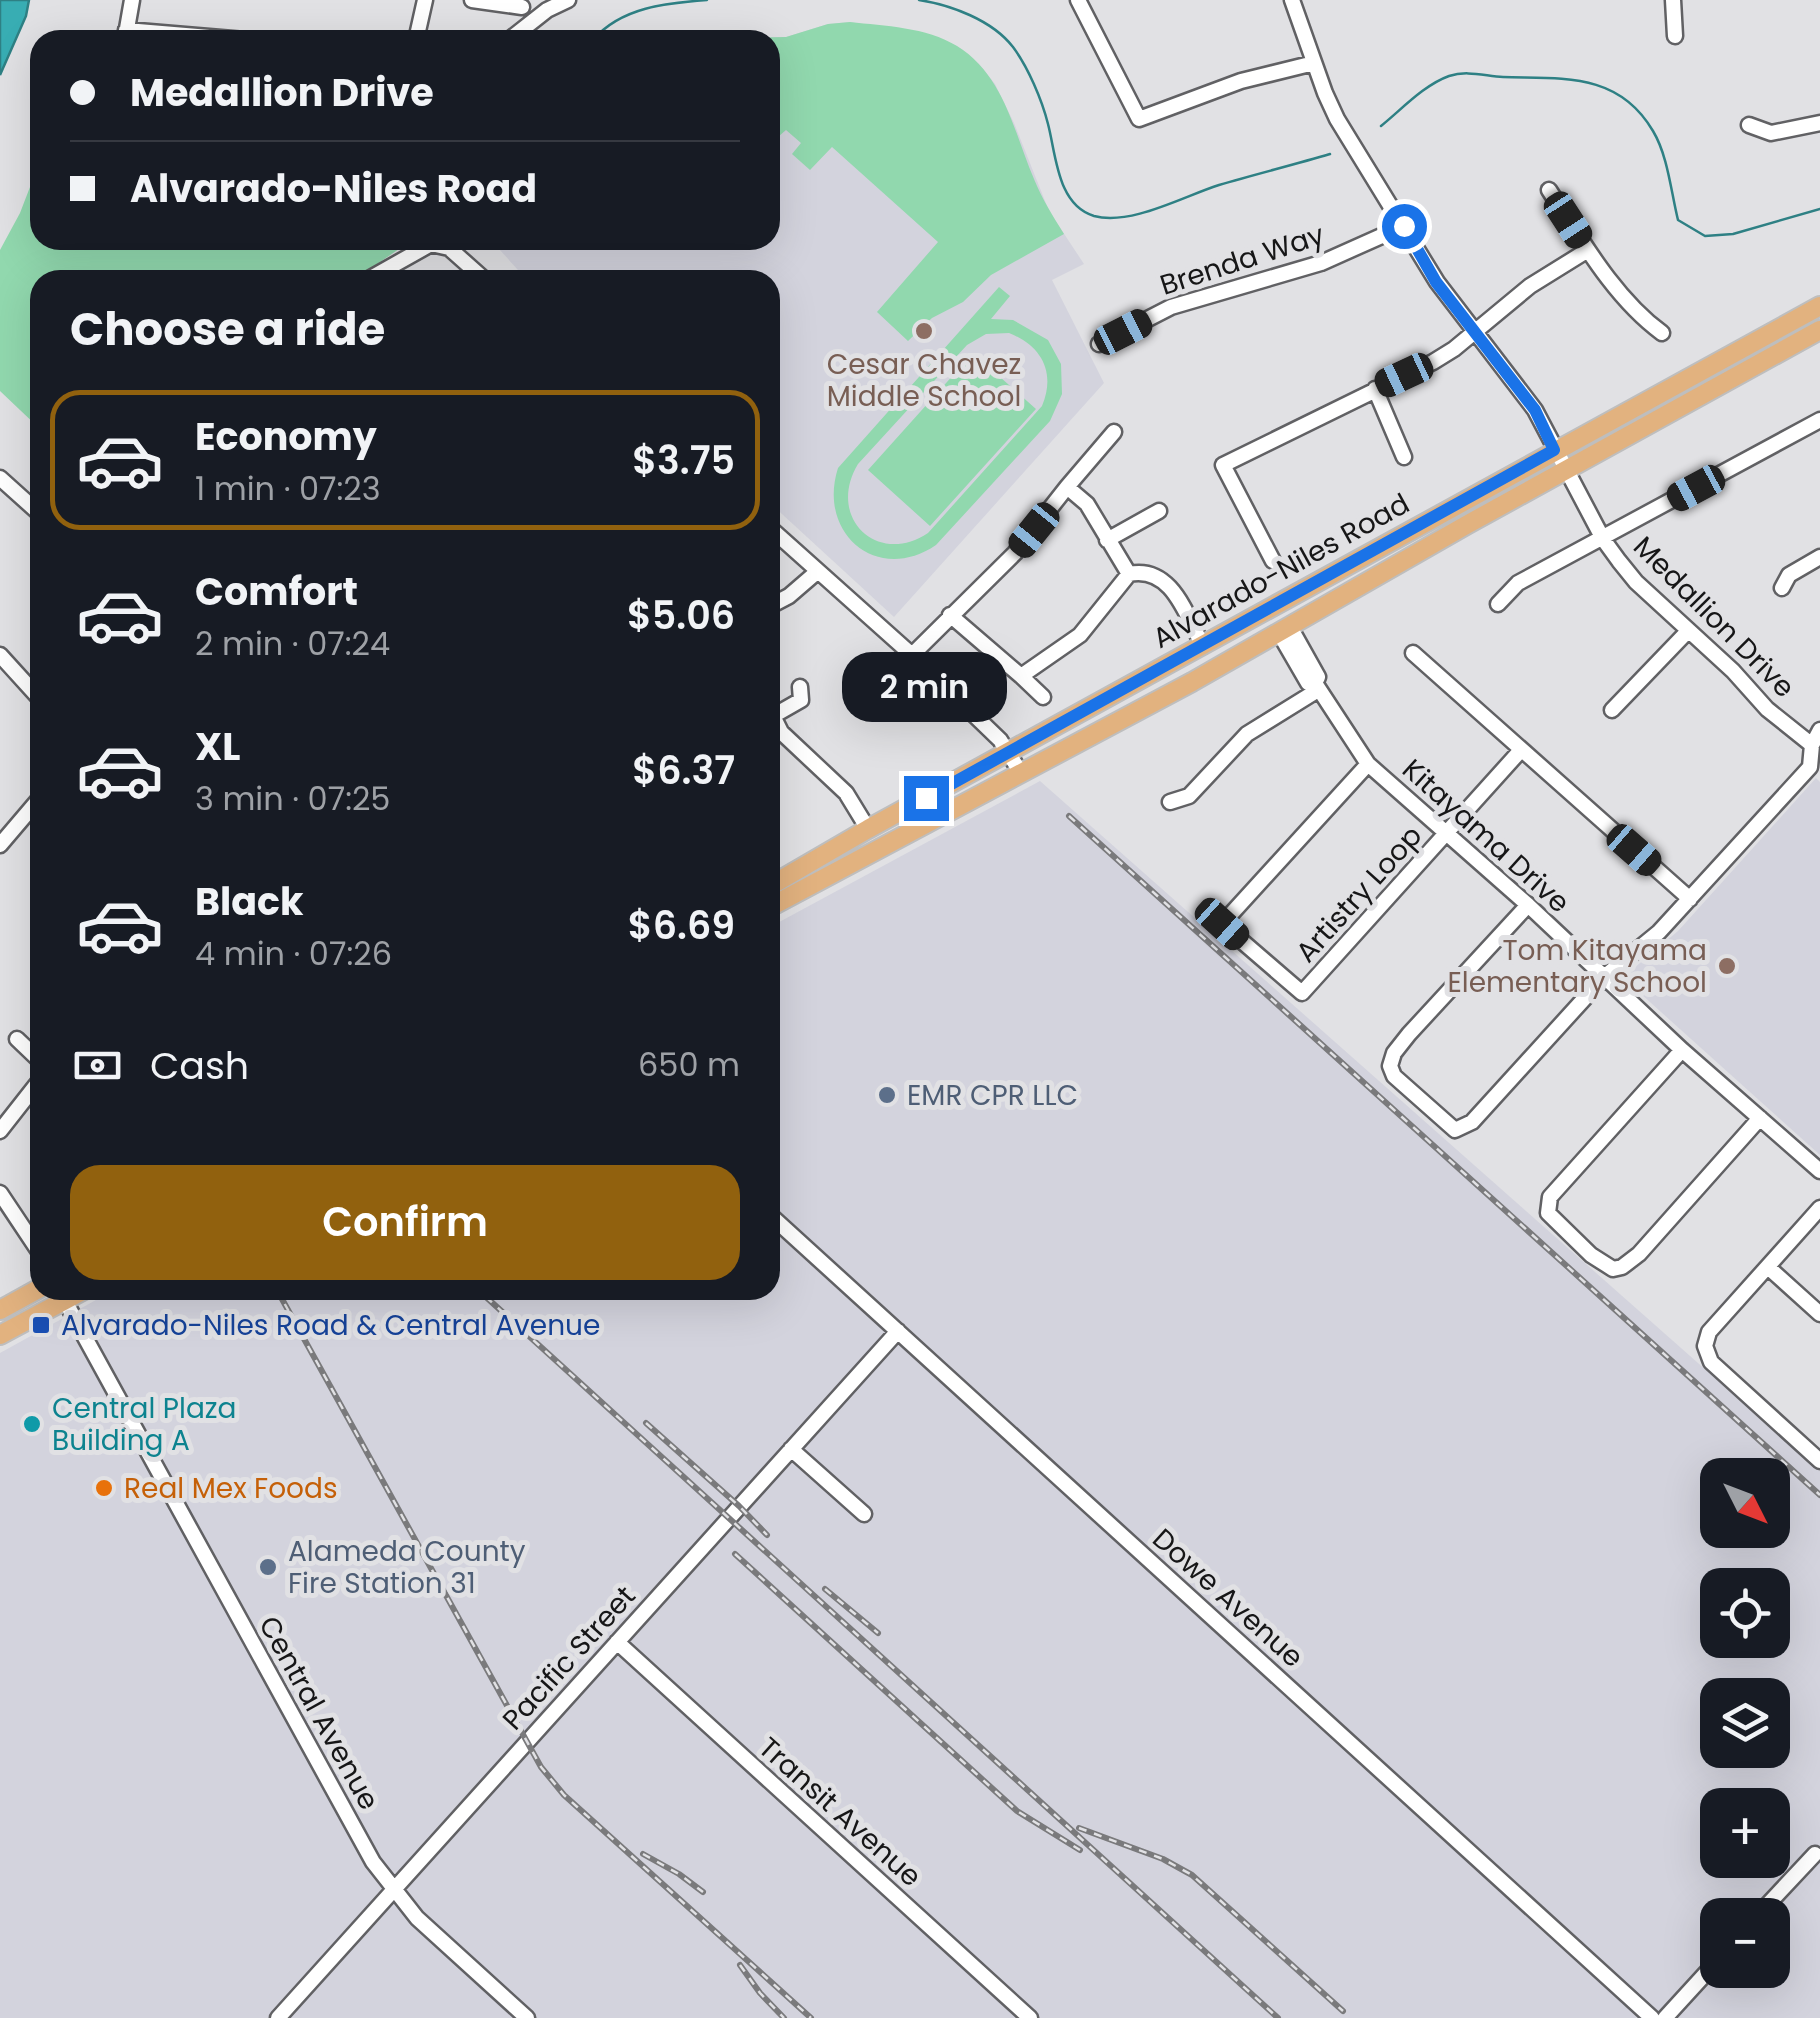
<!DOCTYPE html>
<html lang="en">
<head>
<meta charset="utf-8">
<style>
  body { margin:0; font-family:Poppins,sans-serif; background:#20242c; color:#f1f3f6; height:100vh; display:flex; flex-direction:column; font-size:38px; white-space:nowrap }
  * { box-sizing:border-box; margin:0 }
  p { font-size:32px; color:#9ea1a6 }
  .icon { flex:none; width:55px; height:55px; fill:none; stroke:currentColor; stroke-width:2; stroke-linecap:round; stroke-linejoin:round }
  .map { position:relative; flex:1; overflow:hidden }
  .details { position:absolute; left:30px; top:270px; width:750px; height:1030px; display:flex; flex-direction:column; background:#171b24; border-radius:30px; box-shadow:0 10px 40px #0002 }
  .details>* { flex:none }
  .hud { position:absolute; left:30px; top:30px; width:750px; height:220px; border-radius:30px; box-shadow:0 10px 40px #0002; display:grid; align-content:center; height:220px; padding:0 40px; background:#171b24 }
  .needle { width:65px; rotate:132deg }
  .controls { position:absolute; left:1700px; top:1458px; display:grid; gap:20px }
  .controls a { display:grid; place-items:center; width:90px; height:90px; border-radius:20px; background:#171b24; box-shadow:0 10px 40px #0002; font-size:50px }
  .end { position:absolute; width:45px; height:45px; margin:-22px; border:12px solid #1a73e8; background:#fff; box-shadow:0 0 0 5px #fff }
  .from { border-radius:50% }
  .bubble { position:absolute; height:70px; border-radius:30px; background:#171b24; box-shadow:0 10px 40px #0002; font-size:32px; font-weight:600; line-height:70px; text-align:center }
  .car { position:absolute; width:30px; height:60px; margin:-30px -15px; border-radius:12px; box-shadow:0 0 8px 2px #0007; background:linear-gradient(#222 24%,#8ab4d8 0 40%,#222 0 76%,#8ab4d8 0 86%,#222 0) }
  .hud b { display:flex; align-items:center; gap:35px; height:95px; font-size:38px }
  .hud b+b { border-top:2px solid #363941 }
  .hud i { width:25px; height:25px; background:#f1f3f6 }
  ul { padding:0; list-style:none }
  li { display:flex; align-items:center; gap:30px; height:140px; margin:0 20px 15px; padding:0 20px; border:5px solid transparent; border-radius:30px }
  li div { flex:1 }
  li b { display:block; font-size:38px }
  li em { font-style:normal; font-weight:600 }
  li.current { border-color:#91610e }
  li>.icon { width:90px; height:90px; stroke-width:1.5 }
  h2 { padding:0 40px; font-size:45px; line-height:120px }
  .pay { display:flex; align-items:center; gap:25px; height:110px; padding:0 40px; font-size:38px }
  .pay p { margin-inline-start:auto }
  .action { display:flex; gap:20px; margin-top:auto; padding:20px 40px }
  .action a { flex:1; height:115px; border-radius:30px; background:#91610e; color:#fff; font-size:40px; font-weight:600; line-height:115px; text-align:center }
  .map>svg:first-child { display:block }
  .built { fill:#d3d3dd; fill-rule:evenodd }
  .green { fill:#91d8ae; fill-rule:evenodd }
  .water { fill:#38adb3; stroke:#2e8084; stroke-width:2.5 }
  .lines { fill:none; stroke-linecap:round; stroke-linejoin:round }
  .stream { stroke:#2e8084; stroke-width:2.5 }
  .minor-casing { stroke:#616164; stroke-width:19 }
  .major-casing { stroke:#bebebe; stroke-width:22 }
  .minor { stroke:#fff; stroke-width:14 }
  .major { stroke:#e2b27f; stroke-width:18 }
  .rail-casing { stroke:#7a7a7c; stroke-width:6 }
  .rail { stroke:#e1e1e4; stroke-width:2.5; stroke-dasharray:8; stroke-linecap:butt }
  .route { stroke:#1a73e8; stroke-width:12 }
  .education-dot { fill:#8d6e63; stroke:#e1e1e4; stroke-width:4 }
  .service-dot { fill:#5c6f8a; stroke:#e1e1e4; stroke-width:4 }
  .transit-dot { fill:#1a4fb4; stroke:#e1e1e4; stroke-width:4 }
  .culture-dot { fill:#0f9aa8; stroke:#e1e1e4; stroke-width:4 }
  .food-dot { fill:#e8710a; stroke:#e1e1e4; stroke-width:4 }
  .labels { text-anchor:middle; dominant-baseline:central; stroke-width:10; stroke-linejoin:round; paint-order:stroke }
  .street-label { font-size:28px; fill:#161617; stroke:#e1e1e4 }
  .education-label { font-size:28px; fill:#785e54; stroke:#e1e1e4 }
  .service-label { font-size:28px; fill:#4e5e75; stroke:#e1e1e4; text-anchor:start }
  .transit-label { font-size:28px; fill:#164399; stroke:#e1e1e4; text-anchor:start }
  .culture-label { font-size:28px; fill:#0d838f; stroke:#e1e1e4; text-anchor:start }
  .food-label { font-size:28px; fill:#c56008; stroke:#e1e1e4; text-anchor:start }
</style>
</head>
<body>
<div class="map">
<svg width="1820" height="2018" viewBox="0 0 1820 2018">
  <rect width="100%" height="100%" fill="#e1e1e4"/>
  <path class="built" d="M 850,22 L 934,36 L 957,46 L 979,64 L 995,84 L 1014,123 L 1049,211 L 1084,264 L 1052,280 L 1104,383 L 894,617 L 770,503 L 770,280 L 527,280 L 491,240 L 770,240 L 770,40 L 658,40 L 786,37 L 828,24 Z
    M 1816,778 L 1820,782 L 1820,1155 L 1631,985 L 1627,974 L 1678,931 Z
    M 1040,781 L 1820,1471 L 1820,2018 L 0,2018 L 0,1353 L 114,1290 L 770,1290 L 770,927 ZM 1718,1475 L 1772,1475 L 1772,1530 L 1718,1530 ZM 1718,1585 L 1772,1585 L 1772,1640 L 1718,1640 ZM 1718,1695 L 1772,1695 L 1772,1750 L 1718,1750 ZM 1718,1805 L 1772,1805 L 1772,1860 L 1718,1860 ZM 1718,1915 L 1772,1915 L 1772,1970 L 1718,1970 Z"/>
  <path class="green" d="M 850,22 C 885,26 926,27 957,46 C 1004,75 1014,132 1034,179 C 1042,199 1053,216 1064,234 L 991,275 L 963,302 L 932,318 L 908,341 L 877,312 L 938,242 L 832,147 L 810,170 L 792,154 L 801,143 L 786,130 L 770,144 L 770,40 L 658,40 L 786,37 L 828,24 Z
    M 40,161 L 40,240 L 412,240 L 354,280 L 40,280 L 40,429 L 0,391 L 0,250 L 20,213 Z
    M 999,287 L 1010,296 L 991,319 L 1013,320 L 1048,340 L 1061,364 L 1062,394 L 1050,421 L 936,545 C 877,585 817,533 838,468 ZM 1009,333 C 1042,346 1056,373 1042,406 L 928,533 C 877,567 826,517 858,464 L 967,345 L 986,334 Z
    M 973,353 L 1036,409 L 930,526 L 868,470 Z"/>
  <path class="water" d="M 0,0 L 29,0 L 26,16 L 0,75 Z"/>
  <g class="lines">
    <path class="stream" d="M 919,0 C 951,5 992,20 1013,47 C 1028,67 1042,100 1048,124 C 1056,154 1057,205 1094,216 C 1131,226 1184,196 1219,185 C 1256,174 1293,165 1330,154
      M 593,40 C 621,7 667,3 707,0
      M 1381,126 C 1402,109 1424,85 1449,76 C 1467,70 1485,76 1503,77 C 1560,79 1618,71 1653,131 C 1668,156 1671,192 1678,220 L 1705,236 L 1733,234 L 1820,209
      M 32,154 L 40,155"/>
    <defs>
      <path id="minor" d="M 472,0 L 522,7
        M 1078,0 L 1139,119 L 1241,81 L 1314,63
        M 1292,0 L 1325,93 L 1337,119 L 1437,282 L 1535,410 L 1603,539 L 1619,561 L 1636,582 L 1733,671 L 1767,709 L 1812,745
        M 1673,0 L 1675,36
        M 126,30 L 245,40
        M 125,40 L 132,0
        M 416,40 L 425,0
        M 509,40 L 547,10 L 568,0
        M 1749,125 L 1771,133 L 1820,123
        M 1549,190 C 1581,239 1614,298 1662,333
        M 367,280 L 431,244 L 449,248 L 485,280
        M 1099,344 L 1171,307 L 1321,263 L 1404,226
        M 1375,389 L 1404,457
        M 0,478 L 40,514
        M 1067,487 L 1114,432
        M 770,528 L 912,655 L 1000,740 L 1021,773
        M 1107,540 L 1159,511
        M 1273,561 L 1223,465 L 1433,362 L 1454,349 L 1530,286 L 1588,250
        M 1782,588 L 1789,575 L 1820,557
        M 1498,604 L 1518,583 L 1820,420
        M 770,606 L 789,596 L 818,571
        M 950,615 L 1021,676 L 1080,635 L 1129,574 C 1172,565 1186,615 1203,646
        M 1290,627 L 1318,677 L 1315,683
        M 1279,633 L 1308,683 L 1315,683 L 1368,764 L 1528,905 L 1682,1050 L 1820,1171
        M 1413,653 L 1690,899
        M 0,655 L 40,699
        M 912,655 L 1015,553 L 1067,487 L 1087,504 L 1129,574
        M 1021,676 L 1043,697
        M 800,687 L 801,700 L 773,716 L 781,732 L 846,793 L 868,829
        M 1612,710 L 1687,632
        M 1368,764 L 1222,924 L 1302,993 L 1521,750
        M 1170,802 L 1189,796 L 1247,734 L 1318,690
        M 0,845 L 40,798
        M 1528,905 L 1409,1034 L 1394,1053 L 1390,1066 L 1394,1076 L 1455,1130 L 1472,1122 L 1604,977 L 1659,932 L 1810,767 L 1812,745 L 1820,730
        M 17,1039 L 40,1061
        M 1682,1050 L 1550,1197 L 1548,1213 L 1591,1255 L 1613,1269 L 1622,1267 L 1639,1254 L 1760,1118
        M 0,1131 L 40,1080
        M 0,1193 L 40,1253
        M 1820,1208 L 1709,1332 L 1705,1346 L 1711,1362 L 1820,1461
        M 770,1215 L 1652,2018
        M 1769,1268 L 1820,1314
        M 59,1290 L 373,1862 L 417,1918 L 527,2018
        M 791,1449 L 864,1514
        M 617,1642 L 1030,2018
        M 1758,1915 L 1815,1854
        M 278,2018 L 898,1331
        M 1665,2018 L 1718,1960"/>
      <path id="major" d="M 770,886 L 868,829 L 1820,306
        M 770,907 L 1192,682 L 1468,524 L 1820,330
        M 0,1310 L 40,1288
        M 0,1335 L 84,1290"/>
    </defs>
    <use href="#minor" class="minor-casing"/>
    <use href="#major" class="major-casing"/>
    <use href="#minor" class="minor"/>
    <use href="#major" class="major"/>
    <defs>
      <path id="rail" d="M 1069,816 L 1820,1495
        M 277,1290 L 541,1767 L 564,1795 L 811,2018
        M 486,1297 L 1278,2018
        M 646,1423 L 739,1506 L 767,1535
        M 735,1554 L 1017,1811 L 1080,1850
        M 825,1589 L 878,1633
        M 1079,1828 L 1163,1859 L 1192,1875 L 1343,2011
        M 643,1854 L 679,1874 L 703,1892
        M 740,1965 L 760,1993 L 784,2018"/>
    </defs>
    <use href="#rail" class="rail-casing"/>
    <use href="#rail" class="rail"/>
  </g>
  <g class="lines">
    <path class="route" d="M 926,798 L 1554,450 L 1535,410 L 1436,282 L 1404,226"/>
  </g>
  <g class="education-dot">
    <circle cx="924" cy="331" r="10"/>
    <circle cx="1727" cy="966" r="10"/>
  </g>
  <g class="service-dot">
    <circle cx="887" cy="1095" r="10"/>
    <circle cx="268" cy="1567" r="10"/>
  </g>
  <rect class="transit-dot" x="31" y="1315" width="20" height="20" rx="5"/>
  <circle class="culture-dot" cx="32" cy="1424" r="10"/>
  <circle class="food-dot" cx="104" cy="1488" r="10"/>
  <g class="labels">
    <g class="street-label">
      <text transform="translate(1242 260) rotate(-18)">Brenda Way</text>
      <text transform="translate(1281 571) rotate(-29)">Alvarado-Niles Road</text>
      <text transform="translate(1714 617) rotate(45)">Medallion Drive</text>
      <text transform="translate(1486 836) rotate(42)">Kitayama Drive</text>
      <text transform="translate(1359 894) rotate(-48)">Artistry Loop</text>
      <text transform="translate(1228 1598) rotate(42)">Dowe Avenue</text>
      <text transform="translate(569 1658) rotate(-48)">Pacific Street</text>
      <text transform="translate(319 1713) rotate(61)">Central Avenue</text>
      <text transform="translate(840 1812) rotate(42)">Transit Avenue</text>
    </g>
    <g class="education-label">
      <text x="924" y="364">Cesar Chavez<tspan x="924" dy="32">Middle School</tspan></text>
      <text x="1707" y="950" text-anchor="end">Tom Kitayama<tspan x="1707" dy="32">Elementary School</tspan></text>
    </g>
    <g class="service-label">
      <text x="907" y="1095">EMR CPR LLC</text>
      <text x="288" y="1551">Alameda County<tspan x="288" dy="32">Fire Station 31</tspan></text>
    </g>
    <g class="transit-label">
      <text x="61" y="1325">Alvarado-Niles Road &amp; Central Avenue</text>
    </g>
    <g class="culture-label">
      <text x="52" y="1408">Central Plaza<tspan x="52" dy="32">Building A</tspan></text>
    </g>
    <g class="food-label">
      <text x="124" y="1488">Real Mex Foods</text>
    </g>
  </g>
</svg>
<div class="controls">
<a><svg class="needle" viewBox="-14 -14 28 28"><path d="M0-13l5 13h-10z" fill="#e53935"/><path d="M0 13l5-13h-10z" fill="#9ea1a6"/></svg></a>
<a><svg class="icon" aria-label="locate" viewBox="0 0 24 24"><circle cx="12" cy="12" r="6"/><path d="M12 2v4M12 18v4M2 12h4M18 12h4"/></svg></a>
<a><svg class="icon" aria-label="layers" viewBox="0 0 24 24"><path d="M12 4l9 5-9 5-9-5zM3 14l9 5 9-5"/></svg></a>
<a>+</a>
<a>−</a>
</div>
<i class="end from" style="left:1404px;top:226px"></i>
<i class="end" style="left:926px;top:798px"></i>
<div class="bubble" style="left:842px;top:652px;width:165px">2 min</div>
<i class="car" style="left:1568px;top:220px;rotate:147deg"></i>
<i class="car" style="left:1123px;top:332px;rotate:63deg"></i>
<i class="car" style="left:1404px;top:375px;rotate:245deg"></i>
<i class="car" style="left:1696px;top:488px;rotate:242deg"></i>
<i class="car" style="left:1034px;top:530px;rotate:219deg"></i>
<i class="car" style="left:1634px;top:850px;rotate:131deg"></i>
<i class="car" style="left:1222px;top:924px;rotate:132deg"></i>
<div class="hud">
<b><i class="from"></i>Medallion Drive</b>
<b><i></i>Alvarado-Niles Road</b>
</div>
<section class="details">
<h2>Choose a ride</h2>
<ul>
<li class="current"><svg class="icon" aria-label="car" viewBox="0 0 24 24"><path d="M5 17H2v-5l4-1 3-4h7l3 4 3 1v5h-3M9 17h6M6 11h13"/><circle cx="7" cy="17" r="2"/><circle cx="17" cy="17" r="2"/></svg><div><b>Economy</b><p>1 min · 07:23</p></div><em>$3.75</em></li>
<li><svg class="icon" aria-label="car" viewBox="0 0 24 24"><path d="M5 17H2v-5l4-1 3-4h7l3 4 3 1v5h-3M9 17h6M6 11h13"/><circle cx="7" cy="17" r="2"/><circle cx="17" cy="17" r="2"/></svg><div><b>Comfort</b><p>2 min · 07:24</p></div><em>$5.06</em></li>
<li><svg class="icon" aria-label="car" viewBox="0 0 24 24"><path d="M5 17H2v-5l4-1 3-4h7l3 4 3 1v5h-3M9 17h6M6 11h13"/><circle cx="7" cy="17" r="2"/><circle cx="17" cy="17" r="2"/></svg><div><b>XL</b><p>3 min · 07:25</p></div><em>$6.37</em></li>
<li><svg class="icon" aria-label="car" viewBox="0 0 24 24"><path d="M5 17H2v-5l4-1 3-4h7l3 4 3 1v5h-3M9 17h6M6 11h13"/><circle cx="7" cy="17" r="2"/><circle cx="17" cy="17" r="2"/></svg><div><b>Black</b><p>4 min · 07:26</p></div><em>$6.69</em></li>
</ul>
<div class="pay"><svg class="icon" aria-label="cash" viewBox="0 0 24 24"><path d="M3 7h18v10H3z"/><circle cx="12" cy="12" r="2"/></svg>Cash<p>650 m</p></div>
<div class="action"><a>Confirm</a></div>
</section>
</div>
</body>
</html>
